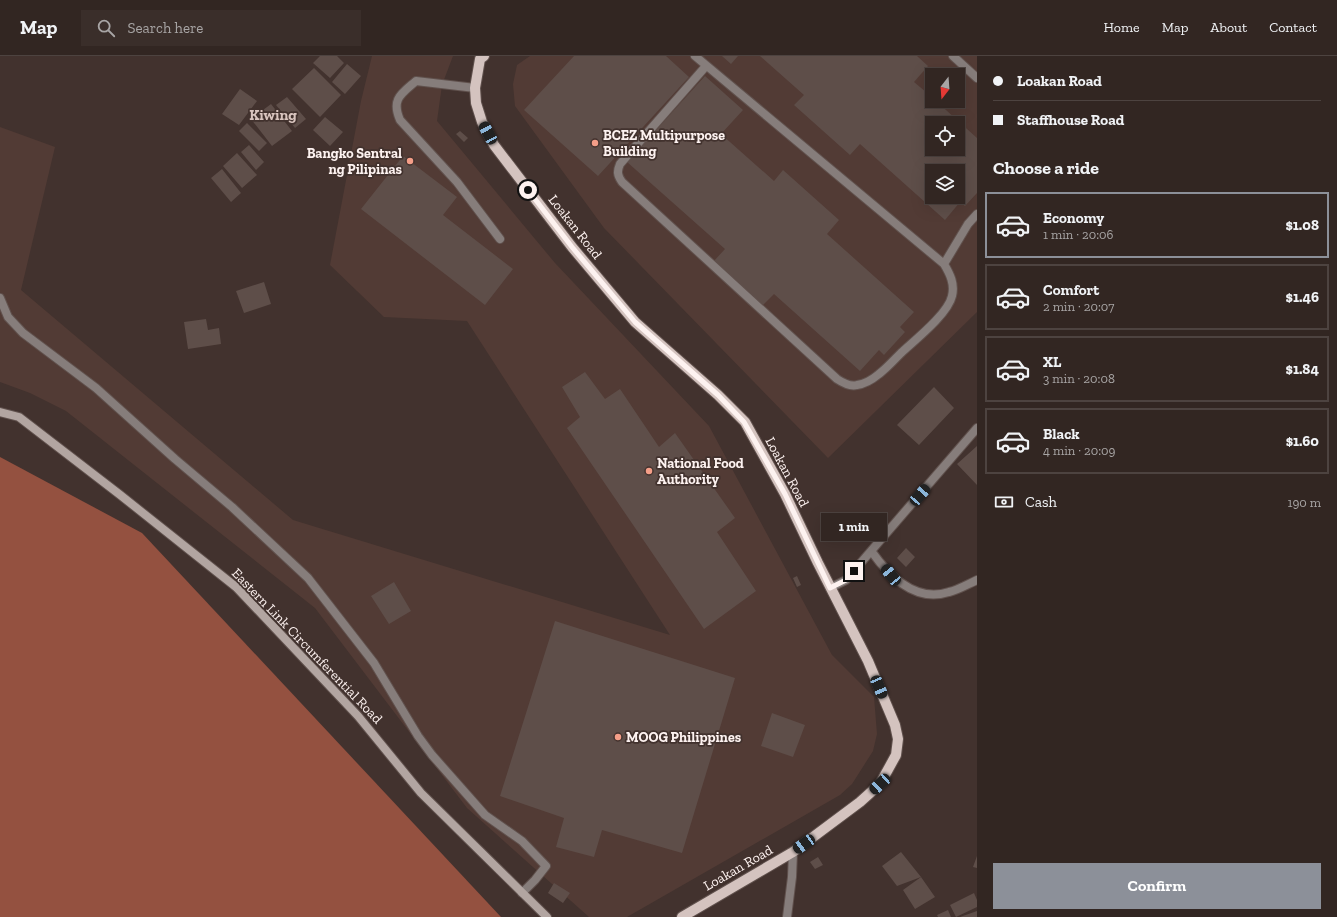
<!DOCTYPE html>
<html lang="en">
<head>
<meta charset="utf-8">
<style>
  body { margin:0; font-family:"Zilla Slab",serif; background:#3a2e2a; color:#f1f3f6; height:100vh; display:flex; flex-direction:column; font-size:15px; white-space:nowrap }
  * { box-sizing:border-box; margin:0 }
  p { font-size:13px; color:#a8a5a5 }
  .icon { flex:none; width:22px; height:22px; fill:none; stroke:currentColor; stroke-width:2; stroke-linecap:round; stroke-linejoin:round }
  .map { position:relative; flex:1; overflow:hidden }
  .sheet { display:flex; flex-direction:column; background:#322622; width:360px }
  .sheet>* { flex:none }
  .guide { display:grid; align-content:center; height:88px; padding:0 16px; background:#322622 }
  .needle { width:26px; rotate:197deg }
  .fabs { position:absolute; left:925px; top:12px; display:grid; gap:8px }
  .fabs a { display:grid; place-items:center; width:40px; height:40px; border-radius:0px; background:#322622; box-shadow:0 4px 16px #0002,0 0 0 1px #4d4340; font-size:20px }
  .end { position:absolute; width:18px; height:18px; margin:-9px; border:5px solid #fdf2f0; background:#111; box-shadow:0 0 0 2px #111 }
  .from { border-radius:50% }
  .bubble { position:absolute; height:28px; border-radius:0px; background:#322622; box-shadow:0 4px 16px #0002,0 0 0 1px #4d4340; font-size:13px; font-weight:800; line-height:28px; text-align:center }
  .car { position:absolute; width:12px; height:24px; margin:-12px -6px; border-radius:5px; box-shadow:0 0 3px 1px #0007; background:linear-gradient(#222 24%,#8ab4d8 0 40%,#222 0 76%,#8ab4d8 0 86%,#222 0) }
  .guide b { display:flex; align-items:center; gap:14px; height:38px; font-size:15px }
  .guide b+b { border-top:1px solid #4d4340 }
  .guide i { width:10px; height:10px; background:#f1f3f6 }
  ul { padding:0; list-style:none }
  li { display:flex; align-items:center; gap:12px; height:66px; margin:0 8px 6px; padding:0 8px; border:2px solid #4d4340; border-radius:0px }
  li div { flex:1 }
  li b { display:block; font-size:15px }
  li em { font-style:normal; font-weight:800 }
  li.current { border-color:#8c9099 }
  li>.icon { width:36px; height:36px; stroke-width:1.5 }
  h2 { padding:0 16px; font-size:18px; line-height:48px }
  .pay { display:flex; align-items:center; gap:10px; height:44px; padding:0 16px; font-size:15px }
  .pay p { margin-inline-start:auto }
  .cta { display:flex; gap:8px; margin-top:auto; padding:8px 16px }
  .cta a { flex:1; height:46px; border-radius:0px; background:#8c9099; color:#fff; font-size:16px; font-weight:800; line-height:46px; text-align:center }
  header { display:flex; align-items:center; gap:24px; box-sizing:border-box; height:56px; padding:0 20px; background:#322622; border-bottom:1px solid #4d4340 }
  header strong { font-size:19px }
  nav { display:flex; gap:22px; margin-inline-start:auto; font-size:14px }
  .search { width:280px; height:36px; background:#3a2e2a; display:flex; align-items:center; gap:10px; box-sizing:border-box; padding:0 14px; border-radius:0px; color:#a8a5a5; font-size:15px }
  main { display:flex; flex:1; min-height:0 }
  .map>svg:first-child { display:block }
  .built { fill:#523b35; fill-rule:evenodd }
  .forest { fill:#945140 }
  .building { fill:#5e4e49; fill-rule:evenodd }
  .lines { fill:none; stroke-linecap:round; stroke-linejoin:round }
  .service-casing { stroke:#60514d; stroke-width:10 }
  .minor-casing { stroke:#60514d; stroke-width:10 }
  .secondary-casing { stroke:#60514d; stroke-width:10 }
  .primary-casing { stroke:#60514d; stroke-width:12 }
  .service { stroke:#867d7b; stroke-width:8 }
  .minor { stroke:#867d7b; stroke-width:8 }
  .secondary { stroke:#b2a5a1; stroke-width:8 }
  .primary { stroke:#d4c3bf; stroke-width:10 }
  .route { stroke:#fdf2f0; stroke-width:5 }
  .poi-dot { fill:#f49e88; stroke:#42322e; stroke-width:1.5 }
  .labels { text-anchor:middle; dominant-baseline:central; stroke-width:3.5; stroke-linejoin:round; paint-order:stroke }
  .poi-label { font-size:14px; font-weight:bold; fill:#fdf2f0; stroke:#42322e; text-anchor:start }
  .street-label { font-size:14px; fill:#fdf2f0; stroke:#42322e }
  .neighbourhood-label { font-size:15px; font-weight:bold; fill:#d9c5bf; stroke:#42322e }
</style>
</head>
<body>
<header>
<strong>Map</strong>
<div class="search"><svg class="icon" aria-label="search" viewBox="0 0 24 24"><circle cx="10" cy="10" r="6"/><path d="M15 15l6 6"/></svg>Search here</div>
<nav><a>Home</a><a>Map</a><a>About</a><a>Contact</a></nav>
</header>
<main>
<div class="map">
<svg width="977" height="861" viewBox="0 0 977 861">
  <rect width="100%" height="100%" fill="#42322e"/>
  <path class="built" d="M 372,0 L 453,0 L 442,29 L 437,65 L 555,207 L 709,370 L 832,599 L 874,641 L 877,678 L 873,695 L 852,728 L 840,739 L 627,861 L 589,861 L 467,752 L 315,552 L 66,355 L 30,337 L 0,326 L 0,71 L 55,91 L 21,234 L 293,464 L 670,579 L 467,265 L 384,261 L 330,209 L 361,45 Z
    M 530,0 L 977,0 L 977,256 L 828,402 L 604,172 L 515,50 L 513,28 L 517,9 ZM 932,19 L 958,19 L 958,45 L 932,45 ZM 932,67 L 958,67 L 958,93 L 932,93 ZM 932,115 L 958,115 L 958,141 L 932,141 Z"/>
  <path class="forest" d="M 0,401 L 142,477 L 501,861 L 0,861 Z"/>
  <path class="building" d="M 320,0 L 337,0 L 344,7 L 330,22 L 313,7 Z
    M 574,0 L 666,0 L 689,21 L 598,120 L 524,54 Z
    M 722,0 L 738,0 L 731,8 Z
    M 760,0 L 917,0 L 928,10 L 914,26 L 932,41 L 932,45 L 936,45 L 977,82 L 977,137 L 965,150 L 960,146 L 945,164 L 860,88 L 850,99 L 794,49 L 804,39 ZM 932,67 L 958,67 L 958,93 L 932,93 ZM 932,115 L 958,115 L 958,141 L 932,141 Z
    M 347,8 L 361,20 L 345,38 L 332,26 Z
    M 314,12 L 341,39 L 320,61 L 292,33 Z
    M 705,20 L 743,54 L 721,78 L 774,125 L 783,114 L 839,164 L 827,178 L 914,256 L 900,271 L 905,276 L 884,299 L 879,294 L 860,315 L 774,238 L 762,250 L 713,206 L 725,193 L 627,106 Z
    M 240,33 L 257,45 L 239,69 L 222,58 Z
    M 287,41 L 306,63 L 295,72 L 276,49 Z
    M 271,48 L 292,75 L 272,90 L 251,63 Z
    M 325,61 L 343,76 L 330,90 L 313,74 Z
    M 247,67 L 267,87 L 259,95 L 239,75 Z
    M 460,75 L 468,82 L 464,86 L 456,78 Z
    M 249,89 L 264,106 L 256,114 L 241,96 Z
    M 237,97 L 257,119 L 242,132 L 223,110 Z
    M 403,100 L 457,141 L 443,159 L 513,213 L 485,249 L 361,153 Z
    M 222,113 L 241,137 L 231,146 L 211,122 Z
    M 264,226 L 271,248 L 244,257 L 236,235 Z
    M 206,263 L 208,274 L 219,272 L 221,288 L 188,293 L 184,266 Z
    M 585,316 L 605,343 L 620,333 L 659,391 L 675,377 L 735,462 L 717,476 L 756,535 L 704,573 L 567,372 L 580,361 L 562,331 Z
    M 934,331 L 954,352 L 919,389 L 897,369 Z
    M 977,390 L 977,429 L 957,408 Z
    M 906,492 L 915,501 L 906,511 L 897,502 Z
    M 797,520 L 801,529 L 797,531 L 793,522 Z
    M 394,526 L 411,555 L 389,568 L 371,540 Z
    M 555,565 L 735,622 L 682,797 L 602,774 L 594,801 L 556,791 L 564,762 L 500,740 Z
    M 772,657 L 805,669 L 793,701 L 761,690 Z
    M 901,796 L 921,821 L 897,830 L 882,810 Z
    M 977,800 L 977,812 L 973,811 Z
    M 818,801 L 823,809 L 815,813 L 810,806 Z
    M 921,821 L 935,841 L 915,853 L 903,834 Z
    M 554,827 L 570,837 L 563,847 L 548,837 Z
    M 974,837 L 977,844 L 977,851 L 956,861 L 950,849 Z
    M 948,854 L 951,861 L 938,861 L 937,859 Z
    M 977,855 L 977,861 L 960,861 Z"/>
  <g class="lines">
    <defs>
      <path id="service" d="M 695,0 L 944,208 C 950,218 955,228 952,240 C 948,258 915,284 901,297 C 894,304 887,312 879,318 C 873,323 865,328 857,329 C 850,331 843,327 837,323 L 622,126 C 617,119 617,115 620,108 L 706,10
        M 953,0 L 977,22
        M 475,32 L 416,25 C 401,38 391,43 400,64 L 457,126 L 500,183
        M 944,208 L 968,168 L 977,158
        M 0,242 L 8,261 L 23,277 L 96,332 L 175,403 L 232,451 L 308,522 L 374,607 L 418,680 L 432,699 L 485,759 L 522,785 L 546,810 L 535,824 L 522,837"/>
      <path id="minor" d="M 872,496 C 889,520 915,547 949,536 C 958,534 968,528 977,524
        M 830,532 L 846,524 L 977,372
        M 787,861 L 792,821 L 793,796"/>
      <path id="secondary" d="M 0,356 L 19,361 L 119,438 L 236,531 L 358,660 L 421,737 L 547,861"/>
      <path id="primary" d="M 484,0 L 480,3 L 475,32 L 476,47 L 482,66 L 494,89 L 572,191 L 635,266 L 718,339 L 745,366 L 785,438 L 818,507 L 868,605 L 895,669 L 898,683 L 896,699 L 880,728 L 860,746 L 793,796 L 682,861"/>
    </defs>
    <use href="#service" class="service-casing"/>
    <use href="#minor" class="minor-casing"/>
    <use href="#secondary" class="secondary-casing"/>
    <use href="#primary" class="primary-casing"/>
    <use href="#service" class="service"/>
    <use href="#minor" class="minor"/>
    <use href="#secondary" class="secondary"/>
    <use href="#primary" class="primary"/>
  </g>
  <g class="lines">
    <path class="route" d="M 528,134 L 572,191 L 635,266 L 718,339 L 744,366 L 785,438 L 830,532 L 846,524 L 854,515"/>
  </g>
  <g class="poi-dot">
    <circle cx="595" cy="87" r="4"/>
    <circle cx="410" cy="105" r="4"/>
    <circle cx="649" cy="415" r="4"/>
    <circle cx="618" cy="681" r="4"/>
  </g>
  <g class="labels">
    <g class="poi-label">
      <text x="603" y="79">BCEZ Multipurpose<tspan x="603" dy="16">Building</tspan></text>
      <text x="402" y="97" text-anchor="end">Bangko Sentral<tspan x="402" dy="16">ng Pilipinas</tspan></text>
      <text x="657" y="407">National Food<tspan x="657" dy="16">Authority</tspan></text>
      <text x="626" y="681">MOOG Philippines</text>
    </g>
    <g class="street-label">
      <text transform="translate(575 171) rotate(52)">Loakan Road</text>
      <text transform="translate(787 416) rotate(62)">Loakan Road</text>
      <text transform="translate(307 590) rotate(46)">Eastern Link Circumferential Road</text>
      <text transform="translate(738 812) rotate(-30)">Loakan Road</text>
    </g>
    <g class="neighbourhood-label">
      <text x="273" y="59">Kiwing</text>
    </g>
  </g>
</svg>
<div class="fabs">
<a><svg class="needle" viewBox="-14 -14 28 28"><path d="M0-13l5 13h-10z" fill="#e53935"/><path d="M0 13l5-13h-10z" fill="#a8a5a5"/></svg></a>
<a><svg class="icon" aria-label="locate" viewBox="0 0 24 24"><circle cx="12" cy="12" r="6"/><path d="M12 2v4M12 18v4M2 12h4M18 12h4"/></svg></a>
<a><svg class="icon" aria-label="layers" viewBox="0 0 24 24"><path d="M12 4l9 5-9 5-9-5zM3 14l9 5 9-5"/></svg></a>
</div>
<i class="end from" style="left:528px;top:134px"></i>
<i class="end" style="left:854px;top:515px"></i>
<div class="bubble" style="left:821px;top:457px;width:66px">1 min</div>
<i class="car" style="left:488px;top:77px;rotate:332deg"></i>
<i class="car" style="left:920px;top:439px;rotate:41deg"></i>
<i class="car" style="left:891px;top:519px;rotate:321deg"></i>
<i class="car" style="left:879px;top:631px;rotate:157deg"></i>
<i class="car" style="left:880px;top:728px;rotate:227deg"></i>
<i class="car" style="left:804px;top:788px;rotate:235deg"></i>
</div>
<section class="sheet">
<div class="guide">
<b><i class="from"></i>Loakan Road</b>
<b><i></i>Staffhouse Road</b>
</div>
<h2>Choose a ride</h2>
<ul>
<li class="current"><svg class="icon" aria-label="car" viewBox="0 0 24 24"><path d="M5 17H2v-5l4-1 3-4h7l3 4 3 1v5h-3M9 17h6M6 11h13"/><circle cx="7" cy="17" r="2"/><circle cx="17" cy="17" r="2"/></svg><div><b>Economy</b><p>1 min · 20:06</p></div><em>$1.08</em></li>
<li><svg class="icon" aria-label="car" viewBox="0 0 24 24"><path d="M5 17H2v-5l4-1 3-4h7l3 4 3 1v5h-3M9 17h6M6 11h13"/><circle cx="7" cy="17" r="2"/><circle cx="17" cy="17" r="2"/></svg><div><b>Comfort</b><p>2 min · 20:07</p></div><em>$1.46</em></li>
<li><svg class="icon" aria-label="car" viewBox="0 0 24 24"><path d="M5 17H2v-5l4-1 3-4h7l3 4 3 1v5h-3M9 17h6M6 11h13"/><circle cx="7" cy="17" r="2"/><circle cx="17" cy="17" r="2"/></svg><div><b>XL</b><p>3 min · 20:08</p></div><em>$1.84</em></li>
<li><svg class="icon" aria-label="car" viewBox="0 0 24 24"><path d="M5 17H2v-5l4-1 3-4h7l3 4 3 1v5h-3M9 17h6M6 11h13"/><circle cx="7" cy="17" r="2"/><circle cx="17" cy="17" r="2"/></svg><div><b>Black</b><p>4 min · 20:09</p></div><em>$1.60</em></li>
</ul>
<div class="pay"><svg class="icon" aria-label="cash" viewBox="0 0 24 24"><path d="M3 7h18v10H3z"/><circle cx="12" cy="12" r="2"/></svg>Cash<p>190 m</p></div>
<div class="cta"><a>Confirm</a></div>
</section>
</main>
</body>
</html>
